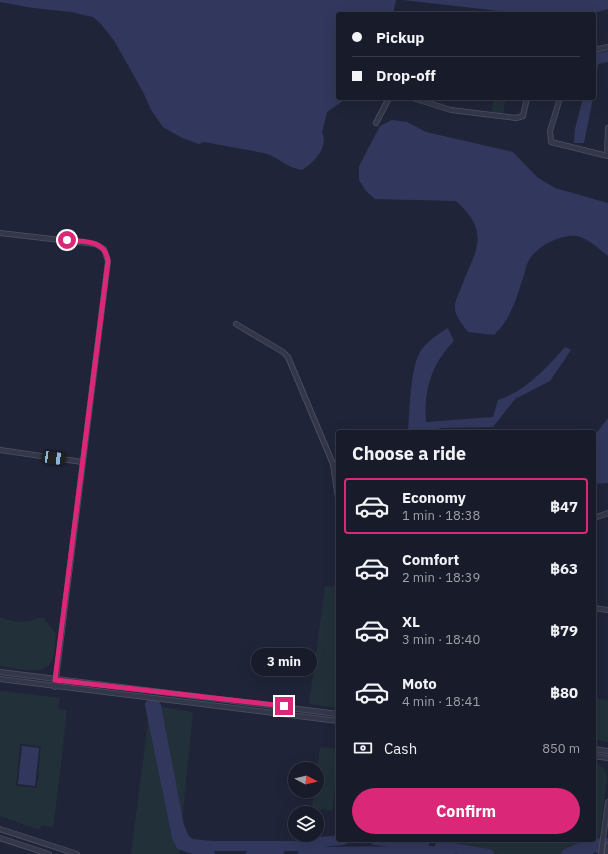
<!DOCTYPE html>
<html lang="en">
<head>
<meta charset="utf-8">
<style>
  body { margin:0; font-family:"IBM Plex Sans",sans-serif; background:#212432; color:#f1f3f6; height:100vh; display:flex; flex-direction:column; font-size:15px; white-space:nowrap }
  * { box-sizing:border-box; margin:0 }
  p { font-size:13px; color:#9fa1a8 }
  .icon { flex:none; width:22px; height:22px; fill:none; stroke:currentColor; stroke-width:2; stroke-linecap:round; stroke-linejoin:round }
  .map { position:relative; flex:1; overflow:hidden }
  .details { position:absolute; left:336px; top:430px; width:260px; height:412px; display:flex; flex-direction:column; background:#181b2a; border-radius:4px; box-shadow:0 4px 16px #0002,0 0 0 1px #363947 }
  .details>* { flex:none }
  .guide { position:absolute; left:336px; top:12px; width:260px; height:88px; border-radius:4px; box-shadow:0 4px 16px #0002,0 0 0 1px #363947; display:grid; align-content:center; height:88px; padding:0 16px; background:#181b2a }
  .needle { width:26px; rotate:97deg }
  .buttons { position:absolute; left:288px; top:762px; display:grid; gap:8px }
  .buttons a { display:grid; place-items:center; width:36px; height:36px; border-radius:50%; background:#181b2a; box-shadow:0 4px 16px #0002,0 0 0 1px #363947; font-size:20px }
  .end { position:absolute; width:18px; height:18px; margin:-9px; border:5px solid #db2777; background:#fff; box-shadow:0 0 0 2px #fff }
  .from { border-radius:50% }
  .bubble { position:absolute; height:28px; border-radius:14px; background:#181b2a; box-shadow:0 4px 16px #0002,0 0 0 1px #363947; font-size:13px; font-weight:700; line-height:28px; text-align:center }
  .car { position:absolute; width:12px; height:24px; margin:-12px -6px; border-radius:5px; box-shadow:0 0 3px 1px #0007; background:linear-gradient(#222 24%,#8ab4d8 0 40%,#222 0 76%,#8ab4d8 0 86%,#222 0) }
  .guide b { display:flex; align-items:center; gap:14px; height:38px; font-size:15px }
  .guide b+b { border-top:1px solid #363947 }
  .guide i { width:10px; height:10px; background:#f1f3f6 }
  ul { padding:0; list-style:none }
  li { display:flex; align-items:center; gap:12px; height:56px; margin:0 8px 6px; padding:0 8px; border:2px solid transparent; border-radius:4px }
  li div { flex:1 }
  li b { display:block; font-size:15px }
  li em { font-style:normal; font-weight:700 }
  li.active { border-color:#db2777 }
  li>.icon { width:36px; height:36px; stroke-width:1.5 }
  h2 { padding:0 16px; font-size:18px; line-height:48px }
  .pay { display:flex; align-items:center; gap:10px; height:44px; padding:0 16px; font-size:15px }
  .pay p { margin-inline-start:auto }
  .cta { display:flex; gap:8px; margin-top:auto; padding:8px 16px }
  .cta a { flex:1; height:46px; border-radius:24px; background:#db2777; color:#fff; font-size:16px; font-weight:700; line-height:46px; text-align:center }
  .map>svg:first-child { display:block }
  .green { fill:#223039; fill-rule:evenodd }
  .water { fill:#32385d }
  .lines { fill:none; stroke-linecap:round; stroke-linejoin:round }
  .river { stroke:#32385d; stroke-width:10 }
  .street-casing { stroke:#4e5163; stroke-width:6 }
  .street { stroke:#343749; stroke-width:4.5 }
  .route { stroke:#db2777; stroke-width:5 }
</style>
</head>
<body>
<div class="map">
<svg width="608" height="854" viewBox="0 0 608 854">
  <rect width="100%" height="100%" fill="#202438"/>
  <path class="green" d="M 494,98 L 506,98 L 503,114 L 491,112 Z
    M 325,586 L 338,587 L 338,708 L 309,704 Z
    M 0,617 C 9,621 19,623 29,621 C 35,620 38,617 44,618 L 56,634 C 55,642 55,656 51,662 C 43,677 13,667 0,666 Z
    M 2,691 L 60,698 L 58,708 L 67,711 L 54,824 L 52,827 L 41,825 L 40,830 L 0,816 L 0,692 ZM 20,744 L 41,746 L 37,788 L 16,786 Z
    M 594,698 L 608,700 L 608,742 L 594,739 Z
    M 150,706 L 173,825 L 181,845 L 179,854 L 131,854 Z
    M 158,706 L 193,712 L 182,822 L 184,835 L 191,844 L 185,840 L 179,828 Z
    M 320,747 L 338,749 L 338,767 L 332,811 L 312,808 L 314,791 L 317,791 L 317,769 Z
    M 594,762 C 603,765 605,769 607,778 L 599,840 L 594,840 Z
    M 436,840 L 469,843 L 470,840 L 588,840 L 560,854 L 499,854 L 439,846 Z
    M 319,852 L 420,852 L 420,854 L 293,854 Z"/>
  <path class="water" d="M 0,0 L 396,0 L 393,14 L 338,14 L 338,98 L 347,98 L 327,112 L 322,133 C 329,146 314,163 302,170 C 287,168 278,157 264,153 L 204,142 L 199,144 L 182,138 L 163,127 L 151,110 L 144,94 L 115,42 L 101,24 L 93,17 L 71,12 L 33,8 L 0,2 Z
    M 403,0 L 608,0 L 608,9 L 591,14 L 526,14 Z
    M 608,51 L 608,62 L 598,64 L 594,92 L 594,53 Z
    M 583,98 L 593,98 L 584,143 L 574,143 L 575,129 Z
    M 392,120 L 407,122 L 426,132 L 513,152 L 537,177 L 555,188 L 608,203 L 608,256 C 600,250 588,238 577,236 C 561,234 537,246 529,260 C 526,265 525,272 523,278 C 515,301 512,317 494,335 L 468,332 C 463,325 454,316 455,306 C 455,301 459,293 461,288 C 474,252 493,234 456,201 L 375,199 L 366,191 L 359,180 L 359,166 L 380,126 Z
    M 448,328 L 454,341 C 431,365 424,389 426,422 L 493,417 L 498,400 C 526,391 546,368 565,347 L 571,350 L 550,381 L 515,399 L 493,427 L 441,428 L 428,432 L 408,430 C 410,411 410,364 422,349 C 429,340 438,334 448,328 Z
    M 608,418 L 608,483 L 594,484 L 594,436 Z
    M 22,746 L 39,748 L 35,786 L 18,784 Z"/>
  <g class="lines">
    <path class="river" d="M 375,840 L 424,845
      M 440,846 L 489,854
      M 303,852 L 431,851 L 449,854
      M 210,854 L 181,845 L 177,837 L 150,705 L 156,706 L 179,826 L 185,840 L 191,844 L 212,846 L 311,846 L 320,842 L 343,840
      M 251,854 L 279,852
      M 566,854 L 588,844 L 608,843
      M 584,854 L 595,846 L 598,848"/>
    <defs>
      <path id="street" d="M 594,50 L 608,47
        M 413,98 L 451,110 L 516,118 L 523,116 L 527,98
        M 560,98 L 550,131 L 551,142 L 608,156
        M 376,123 L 389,98
        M 607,155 L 608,128
        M 0,233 L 95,244 L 104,249 L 108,261 L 55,687
        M 236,324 L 283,352 L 288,357 L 333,464 L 338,498
        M 0,450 L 82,462
        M 594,518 L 608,513
        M 594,608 L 608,610
        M 0,672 L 338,714
        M 0,679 L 338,721
        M 594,749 L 608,751
        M 594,756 L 608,758
        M 0,829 L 77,854
        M 0,838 L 49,854
        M 601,854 L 608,802
        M 607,854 L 608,845"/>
    </defs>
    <use href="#street" class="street-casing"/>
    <use href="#street" class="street"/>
  </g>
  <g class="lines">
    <path class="route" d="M 67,240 C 84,242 105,239 108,261 L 55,680 L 284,706"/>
  </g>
</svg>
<div class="buttons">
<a><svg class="needle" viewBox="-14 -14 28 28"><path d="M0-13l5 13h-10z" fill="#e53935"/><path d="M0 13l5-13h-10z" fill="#9fa1a8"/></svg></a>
<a><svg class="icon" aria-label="layers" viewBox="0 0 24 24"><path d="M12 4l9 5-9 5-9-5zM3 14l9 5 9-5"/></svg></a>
</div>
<i class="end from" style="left:67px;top:240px"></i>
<i class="end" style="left:284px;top:706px"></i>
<div class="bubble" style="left:251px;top:648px;width:66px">3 min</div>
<i class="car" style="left:54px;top:458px;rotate:98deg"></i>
<div class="guide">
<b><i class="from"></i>Pickup</b>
<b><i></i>Drop-off</b>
</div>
<section class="details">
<h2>Choose a ride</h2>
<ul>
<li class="active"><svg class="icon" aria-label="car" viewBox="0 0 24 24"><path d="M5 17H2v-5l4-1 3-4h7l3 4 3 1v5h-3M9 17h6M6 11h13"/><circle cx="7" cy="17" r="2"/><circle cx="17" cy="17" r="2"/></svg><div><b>Economy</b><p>1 min · 18:38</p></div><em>฿47</em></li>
<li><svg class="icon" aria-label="car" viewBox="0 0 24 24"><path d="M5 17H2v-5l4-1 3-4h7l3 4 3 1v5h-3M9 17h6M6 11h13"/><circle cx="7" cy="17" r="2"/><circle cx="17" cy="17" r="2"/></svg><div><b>Comfort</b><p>2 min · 18:39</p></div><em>฿63</em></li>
<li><svg class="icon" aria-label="car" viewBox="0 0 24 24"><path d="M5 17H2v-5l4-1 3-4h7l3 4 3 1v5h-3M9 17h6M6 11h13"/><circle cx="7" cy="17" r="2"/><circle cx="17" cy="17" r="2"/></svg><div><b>XL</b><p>3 min · 18:40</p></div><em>฿79</em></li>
<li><svg class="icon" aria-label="car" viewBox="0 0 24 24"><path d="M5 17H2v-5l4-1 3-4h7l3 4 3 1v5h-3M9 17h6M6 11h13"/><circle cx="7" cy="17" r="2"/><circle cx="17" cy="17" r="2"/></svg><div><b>Moto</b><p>4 min · 18:41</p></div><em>฿80</em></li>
</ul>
<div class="pay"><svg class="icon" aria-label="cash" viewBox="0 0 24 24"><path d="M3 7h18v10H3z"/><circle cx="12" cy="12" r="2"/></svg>Cash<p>850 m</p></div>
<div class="cta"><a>Confirm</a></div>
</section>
</div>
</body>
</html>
